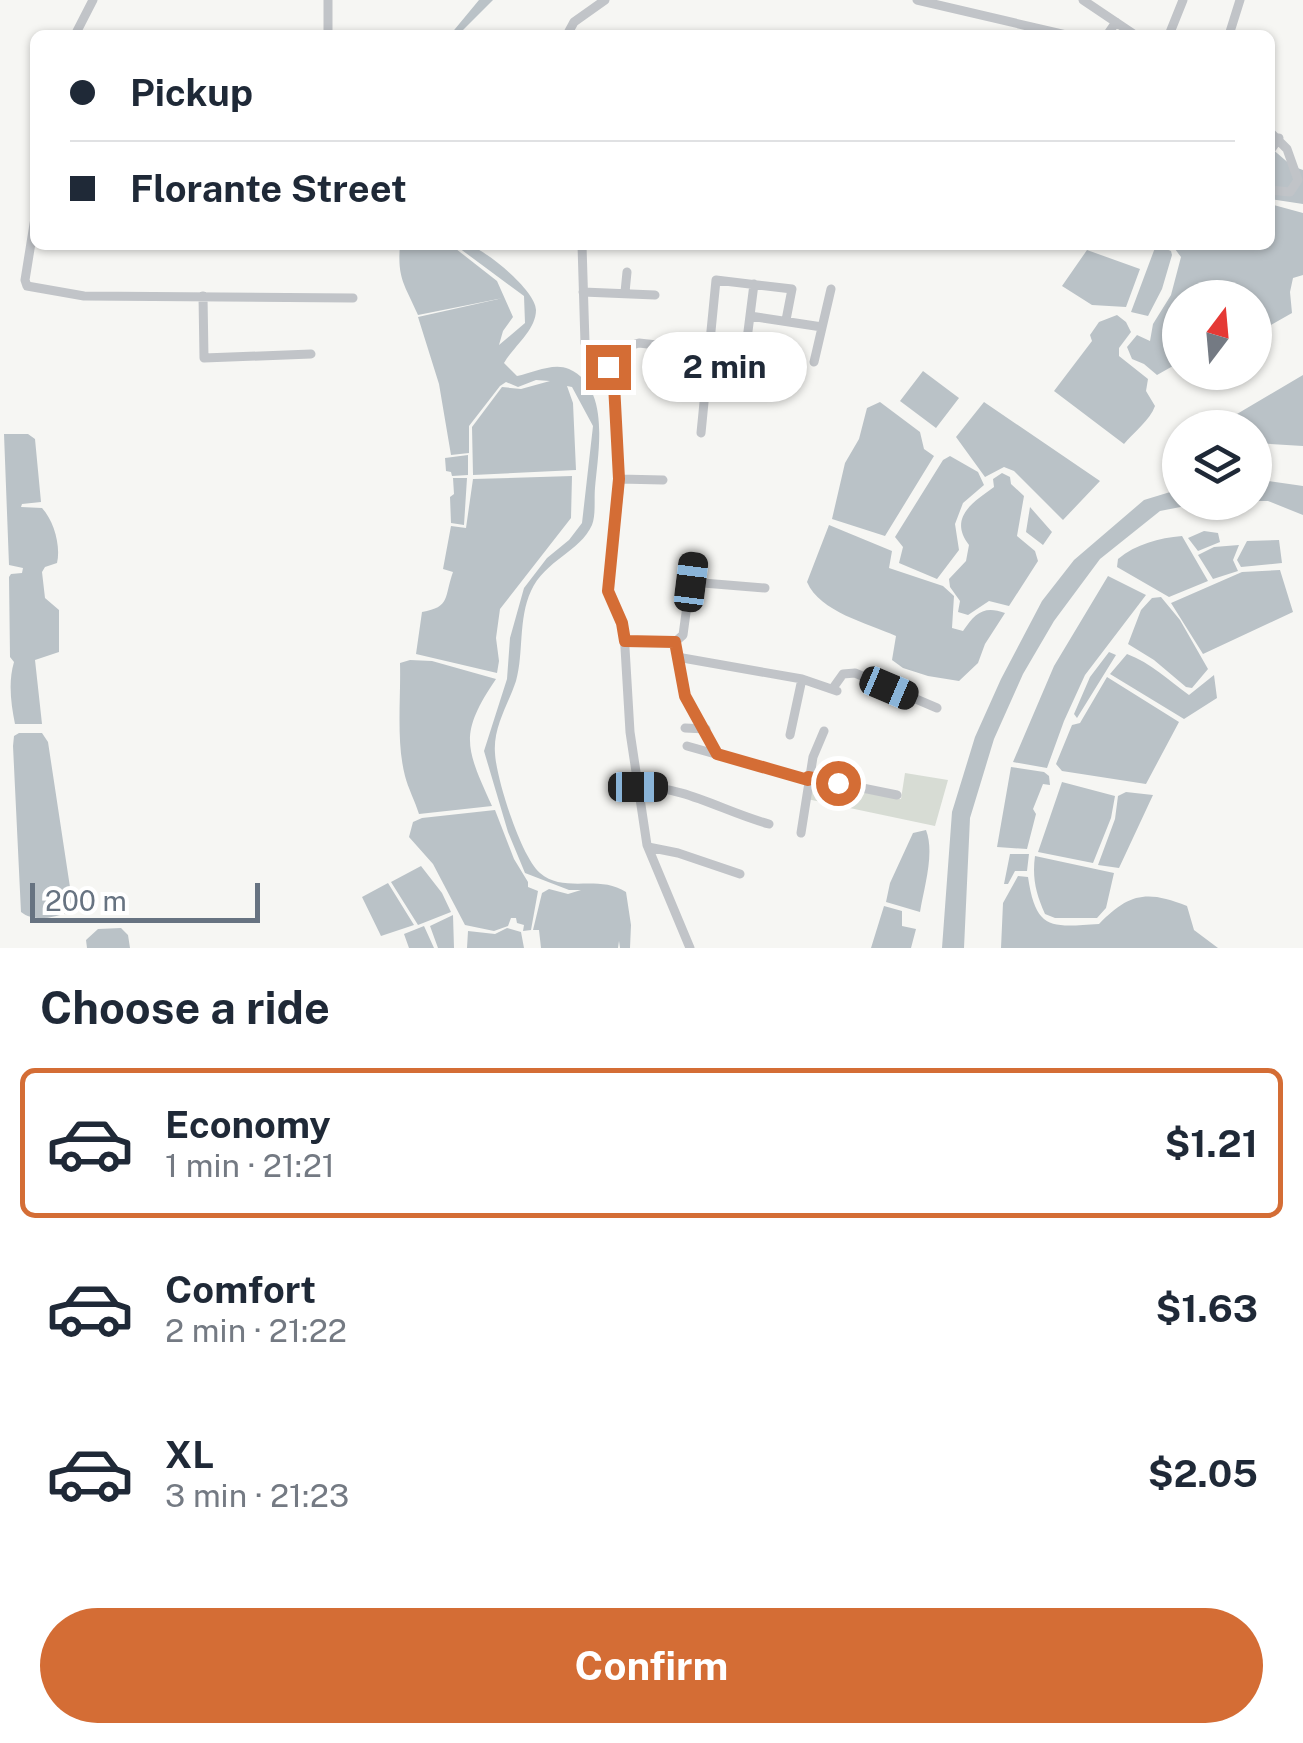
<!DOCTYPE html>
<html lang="en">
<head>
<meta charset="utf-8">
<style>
  body { margin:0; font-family:"Public Sans",sans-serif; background:#f2f2f3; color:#1f2937; height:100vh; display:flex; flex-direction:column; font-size:38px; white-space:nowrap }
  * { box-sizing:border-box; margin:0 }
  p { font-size:32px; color:#747a83 }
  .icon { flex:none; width:55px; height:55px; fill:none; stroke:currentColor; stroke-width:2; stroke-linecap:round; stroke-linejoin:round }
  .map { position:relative; height:948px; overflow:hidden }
  .side { display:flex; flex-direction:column; background:#fff; flex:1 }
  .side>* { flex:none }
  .guide { position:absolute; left:30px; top:30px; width:1245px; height:220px; border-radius:15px; box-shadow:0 2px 8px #0004; display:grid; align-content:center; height:220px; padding:0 40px; background:#fff }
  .needle { width:65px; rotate:16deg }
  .fabs { position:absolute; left:1162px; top:280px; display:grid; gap:20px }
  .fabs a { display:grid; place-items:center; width:110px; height:110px; border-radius:50%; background:#fff; box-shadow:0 2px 8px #0004; font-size:50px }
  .scale { position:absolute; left:30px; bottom:25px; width:230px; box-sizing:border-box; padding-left:10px; border:5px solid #677381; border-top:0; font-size:28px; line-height:35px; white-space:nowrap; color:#677381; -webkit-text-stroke:8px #fff; paint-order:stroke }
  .end { position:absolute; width:45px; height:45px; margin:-22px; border:12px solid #d46d35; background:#fff; box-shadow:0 0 0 5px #fff }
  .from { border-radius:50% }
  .bubble { position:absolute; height:70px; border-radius:35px; background:#fff; box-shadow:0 2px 8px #0004; font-size:32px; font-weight:700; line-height:70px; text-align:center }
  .car { position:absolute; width:30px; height:60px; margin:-30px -15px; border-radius:12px; box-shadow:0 0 8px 2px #0007; background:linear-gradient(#222 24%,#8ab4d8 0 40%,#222 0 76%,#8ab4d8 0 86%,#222 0) }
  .guide b { display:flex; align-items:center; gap:35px; height:95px; font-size:38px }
  .guide b+b { border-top:2px solid #e0e1e3 }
  .guide i { width:25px; height:25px; background:#1f2937 }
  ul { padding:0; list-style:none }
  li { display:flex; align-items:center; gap:30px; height:150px; margin:0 20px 15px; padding:0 20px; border:5px solid transparent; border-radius:15px }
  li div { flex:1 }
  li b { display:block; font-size:38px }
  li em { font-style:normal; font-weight:700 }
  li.current { border-color:#d46d35 }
  li>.icon { width:90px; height:90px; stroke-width:1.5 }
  h2 { padding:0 40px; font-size:45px; line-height:120px }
  .primary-button { display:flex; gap:20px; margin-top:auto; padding:20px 40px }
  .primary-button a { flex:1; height:115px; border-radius:60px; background:#d46d35; color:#fff; font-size:40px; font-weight:700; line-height:115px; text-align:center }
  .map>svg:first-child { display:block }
  .green { fill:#d7dcd4 }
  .water { fill:#bac2c7 }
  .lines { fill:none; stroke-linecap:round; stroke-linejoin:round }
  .minor { stroke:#c1c4c8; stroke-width:9 }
  .route { stroke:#d46d35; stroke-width:12 }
</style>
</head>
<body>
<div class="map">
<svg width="1303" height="948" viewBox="0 0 1303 948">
  <rect width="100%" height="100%" fill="#f6f6f3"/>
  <path class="green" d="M 905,773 L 948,780 L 935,826 L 807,799 L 809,783 L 901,799 Z"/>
  <path class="water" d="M 479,0 L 493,0 L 458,35 L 450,35 Z
    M 1270,147 L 1292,166 L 1303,170 L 1303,204 L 1270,199 Z
    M 1270,204 L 1303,213 L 1303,275 L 1293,278 L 1290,292 L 1292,313 L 1255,334 L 1255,298 L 1180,298 L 1180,362 L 1157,375 L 1144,364 L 1132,359 L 1127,347 L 1137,335 L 1150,341 L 1153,324 L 1171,295 L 1181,257 L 1172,245 L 1270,245 Z
    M 400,245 L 451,245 L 497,281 L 513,317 L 503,331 L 499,345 L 525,323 L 524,296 L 455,245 C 458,245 468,245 471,246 C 488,252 536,291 536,310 C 536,330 514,346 504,363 L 517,376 C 533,373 553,362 569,369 C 611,388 598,452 595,488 C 594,499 596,515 592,525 C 580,552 545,560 531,591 C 518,619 524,653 516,681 C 508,705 493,727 495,753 C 496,778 521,857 540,873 C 564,894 598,874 626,892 L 631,925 L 630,948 L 620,948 L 619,941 L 618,948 L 541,948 L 539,930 L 533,930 L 542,893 L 549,889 L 568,894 L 581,890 L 569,890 L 525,873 L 508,832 L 484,751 L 507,679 L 510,638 L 524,588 L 547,558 L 569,540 L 582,523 L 593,426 L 572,387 L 567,386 L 573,403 L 576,470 L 473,475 L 472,427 L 502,387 L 521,389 L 550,381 L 536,380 L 518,387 L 506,382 L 500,386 L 469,426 L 469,453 L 451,455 L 439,384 L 418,317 L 503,298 L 418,315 C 405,285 397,279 400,245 Z
    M 1156,245 L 1171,251 L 1172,255 L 1162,289 L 1148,316 L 1131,312 Z
    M 1087,250 L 1140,269 L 1126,307 L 1092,305 L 1062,286 Z
    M 1117,315 L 1126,322 L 1131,332 L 1119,348 L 1119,356 L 1148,379 L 1146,391 L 1155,406 C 1150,420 1134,432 1124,444 L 1054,391 L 1092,341 L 1090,335 L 1099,322 Z
    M 923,371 L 959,398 L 936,428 L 900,401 Z
    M 1303,375 L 1303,446 L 1255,443 L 1255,428 L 1215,427 Z
    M 880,402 L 920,432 L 924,449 L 934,456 L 885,536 L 832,519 L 845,463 L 859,439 L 867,408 Z
    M 984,402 L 1100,481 L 1063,520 L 1014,471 L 1004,467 L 985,477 L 956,437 Z
    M 4,434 L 28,434 L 35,439 L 41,502 L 22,504 L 21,507 L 42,508 C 54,521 61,546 57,563 L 45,567 L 42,572 L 45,598 L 59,610 L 59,652 L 35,660 L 42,724 L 15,724 C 11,704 8,682 14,662 L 10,657 L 9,577 L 11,574 L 22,573 L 23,568 L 9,565 Z
    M 468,455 L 468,475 L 452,476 L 451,472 L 446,471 L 445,458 Z
    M 950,456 L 978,472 L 984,485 L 963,503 L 955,524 L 959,550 L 937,579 L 899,563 L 903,547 L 895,537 L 943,460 Z
    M 1002,473 L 1010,477 L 1011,484 L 1024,496 L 1017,536 L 1035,551 L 1038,561 L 1009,606 L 989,601 L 968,615 L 958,612 L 960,601 L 950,587 L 949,579 L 966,561 L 969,545 C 948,518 973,502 994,487 L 993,479 Z
    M 572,476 L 571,518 L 500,609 L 496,638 L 499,661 L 497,673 L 416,654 L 422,612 C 451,607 444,597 453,572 L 443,569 L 451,526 L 466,528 L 473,479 Z
    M 453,478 L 467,478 L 464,525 L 451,523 L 450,497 L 454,494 Z
    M 1255,479 L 1303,486 L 1303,515 L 1268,501 L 1255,501 Z
    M 1180,489 L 1180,502 L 1201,503 L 1160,511 L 1100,559 L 1054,621 L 1023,674 L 994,739 L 970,818 L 964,948 L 942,948 L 952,812 L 975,737 L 1001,679 L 1042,601 L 1074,560 L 1144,500 Z
    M 1030,507 L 1052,532 L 1043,545 L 1026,532 Z
    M 829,525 L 892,551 L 889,568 L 943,586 L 954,596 L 952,628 L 963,631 C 975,613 984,605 1005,613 L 985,644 L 978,663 L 959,681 L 928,676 L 903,668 L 892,660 L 896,636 C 867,623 820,612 807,582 Z
    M 1204,531 L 1218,533 L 1220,542 L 1198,551 L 1188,538 Z
    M 1182,536 L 1208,581 L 1169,597 L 1117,567 L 1118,559 C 1136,544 1159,538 1182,536 Z
    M 1279,540 L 1282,563 L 1241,567 L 1237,560 L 1247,541 Z
    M 1239,545 L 1233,560 L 1238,571 L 1213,579 L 1198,555 L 1214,547 Z
    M 1280,570 L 1293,612 L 1203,654 L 1171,603 L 1242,572 Z
    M 1108,576 L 1146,595 L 1085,675 L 1064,721 L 1047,768 L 1013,762 L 1054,666 Z
    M 1161,597 L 1180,620 L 1208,669 L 1192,688 L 1186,687 L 1154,660 L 1128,644 L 1141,610 L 1152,598 Z
    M 1109,652 L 1116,655 L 1077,718 L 1074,714 L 1090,677 Z
    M 1127,654 C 1151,663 1168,680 1189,695 L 1214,675 L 1217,698 L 1184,719 L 1110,674 Z
    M 410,660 L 432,661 L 496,679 C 458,735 466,748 492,806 L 419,814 C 415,801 408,788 405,776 C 396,741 401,699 400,663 Z
    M 1107,677 L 1179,722 L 1146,784 L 1062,771 L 1056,764 L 1072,725 L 1080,723 Z
    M 19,733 L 42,733 L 48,742 L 73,907 L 70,912 C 54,917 35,923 21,912 L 13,746 L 14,736 Z
    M 1011,767 L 1044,772 L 1049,776 L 1050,785 L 1043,784 L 1033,809 L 1036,814 L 1027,849 L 997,847 Z
    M 1062,782 L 1115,796 L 1111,818 L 1093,863 L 1038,852 Z
    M 1126,792 L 1153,795 L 1119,868 L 1098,865 L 1115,819 L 1118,796 Z
    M 495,810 L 514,859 L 528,882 L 528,887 L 538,891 L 531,930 L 523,931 L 524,925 L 517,923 L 516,918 L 511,918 L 508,926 L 494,931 L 465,925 L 433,864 L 409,837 L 413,822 L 422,818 Z
    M 926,830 C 935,853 924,888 920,912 L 886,902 L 890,883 L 913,833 Z
    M 1010,854 L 1029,854 L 1027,871 L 1015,871 L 1008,884 L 1004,884 Z
    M 1035,856 L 1114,873 L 1106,908 L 1097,918 L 1055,918 L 1045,914 C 1036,894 1032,878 1035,856 Z
    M 421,866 L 442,893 L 451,912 L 418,925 L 391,882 Z
    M 1018,876 L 1028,877 C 1036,931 1051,927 1099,924 C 1129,893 1147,890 1187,906 L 1194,930 L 1218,948 L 1001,948 L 1003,903 Z
    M 388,883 L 414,925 L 381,936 L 362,897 Z
    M 884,906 L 902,911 L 902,926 L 916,929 L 911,948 L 871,948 Z
    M 453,915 L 454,948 L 438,948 L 430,926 Z
    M 424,926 L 434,948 L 409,948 L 404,934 Z
    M 121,928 L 128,935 L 130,948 L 87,948 L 86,940 L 98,929 Z
    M 507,928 L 521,932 L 524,948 L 467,948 L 468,931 L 495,934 Z"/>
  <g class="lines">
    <path class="minor" d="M 328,0 L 328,35
      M 917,0 L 1066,35
      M 1083,0 L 1135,35
      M 75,35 L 93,0
      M 567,35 L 574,22 L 605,0
      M 1107,35 L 1116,22
      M 1169,35 L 1183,0
      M 1229,35 L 1240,0
      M 1270,132 L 1287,149 L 1298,180 L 1290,192 L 1270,190
      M 1270,151 L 1279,138
      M 35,218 L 25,280 L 27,286 L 84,296 L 353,298
      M 582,245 L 585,343 L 591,354 L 608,367 L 614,384 L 619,491 L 608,591 L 624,631 L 630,732 L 647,845 L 690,948
      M 583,292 L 655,295
      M 625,292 L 627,272
      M 203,296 L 204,358 L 311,354
      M 750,316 L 822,327
      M 814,362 L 831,289
      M 608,367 L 630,364 L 629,346 L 639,343 L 745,355 L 754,284
      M 701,433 L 716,280 L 792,289 L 786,320
      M 619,479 L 663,480
      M 691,582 L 765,588
      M 625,641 L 675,642 L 683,635 L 693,561
      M 675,642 L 685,696 L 717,754
      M 677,657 L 802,679 L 837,691
      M 833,688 L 843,674 L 855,673 L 937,708
      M 685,728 L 706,729
      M 790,735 L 802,679
      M 687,746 L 808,780
      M 808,777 L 897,795
      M 638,787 C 685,786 724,812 769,824
      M 801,833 L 813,757 L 824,731
      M 648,847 L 678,853 L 740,874"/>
  </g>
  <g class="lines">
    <path class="route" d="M 608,367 L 614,384 L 619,479 L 608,591 L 622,623 L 625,641 L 675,642 L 685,696 L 717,754 L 808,780 L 808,777 L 838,783"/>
  </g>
</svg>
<div class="fabs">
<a><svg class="needle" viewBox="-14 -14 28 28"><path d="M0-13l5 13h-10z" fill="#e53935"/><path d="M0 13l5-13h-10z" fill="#747a83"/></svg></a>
<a><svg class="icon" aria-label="layers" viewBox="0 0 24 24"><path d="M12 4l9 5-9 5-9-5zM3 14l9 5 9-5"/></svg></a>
</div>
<div class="scale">200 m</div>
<i class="end from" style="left:838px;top:783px"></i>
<i class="end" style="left:608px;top:367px"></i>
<div class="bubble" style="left:642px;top:332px;width:165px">2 min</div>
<i class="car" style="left:691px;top:582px;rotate:7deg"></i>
<i class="car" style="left:889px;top:688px;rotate:113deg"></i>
<i class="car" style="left:638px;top:787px;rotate:90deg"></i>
<div class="guide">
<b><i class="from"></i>Pickup</b>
<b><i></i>Florante Street</b>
</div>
</div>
<section class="side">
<h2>Choose a ride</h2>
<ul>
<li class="current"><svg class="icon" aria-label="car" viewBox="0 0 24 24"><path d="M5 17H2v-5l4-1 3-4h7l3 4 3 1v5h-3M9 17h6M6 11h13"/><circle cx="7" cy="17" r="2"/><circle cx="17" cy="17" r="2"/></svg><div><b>Economy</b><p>1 min · 21:21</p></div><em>$1.21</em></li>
<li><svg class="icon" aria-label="car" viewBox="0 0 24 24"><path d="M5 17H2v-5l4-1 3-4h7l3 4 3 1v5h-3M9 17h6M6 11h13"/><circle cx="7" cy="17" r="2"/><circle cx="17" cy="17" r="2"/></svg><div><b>Comfort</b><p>2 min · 21:22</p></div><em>$1.63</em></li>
<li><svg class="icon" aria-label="car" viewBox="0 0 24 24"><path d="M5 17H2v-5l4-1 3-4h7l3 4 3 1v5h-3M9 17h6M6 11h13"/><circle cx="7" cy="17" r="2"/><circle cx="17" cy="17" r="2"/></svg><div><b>XL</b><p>3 min · 21:23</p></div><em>$2.05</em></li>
</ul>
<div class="primary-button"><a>Confirm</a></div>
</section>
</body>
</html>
